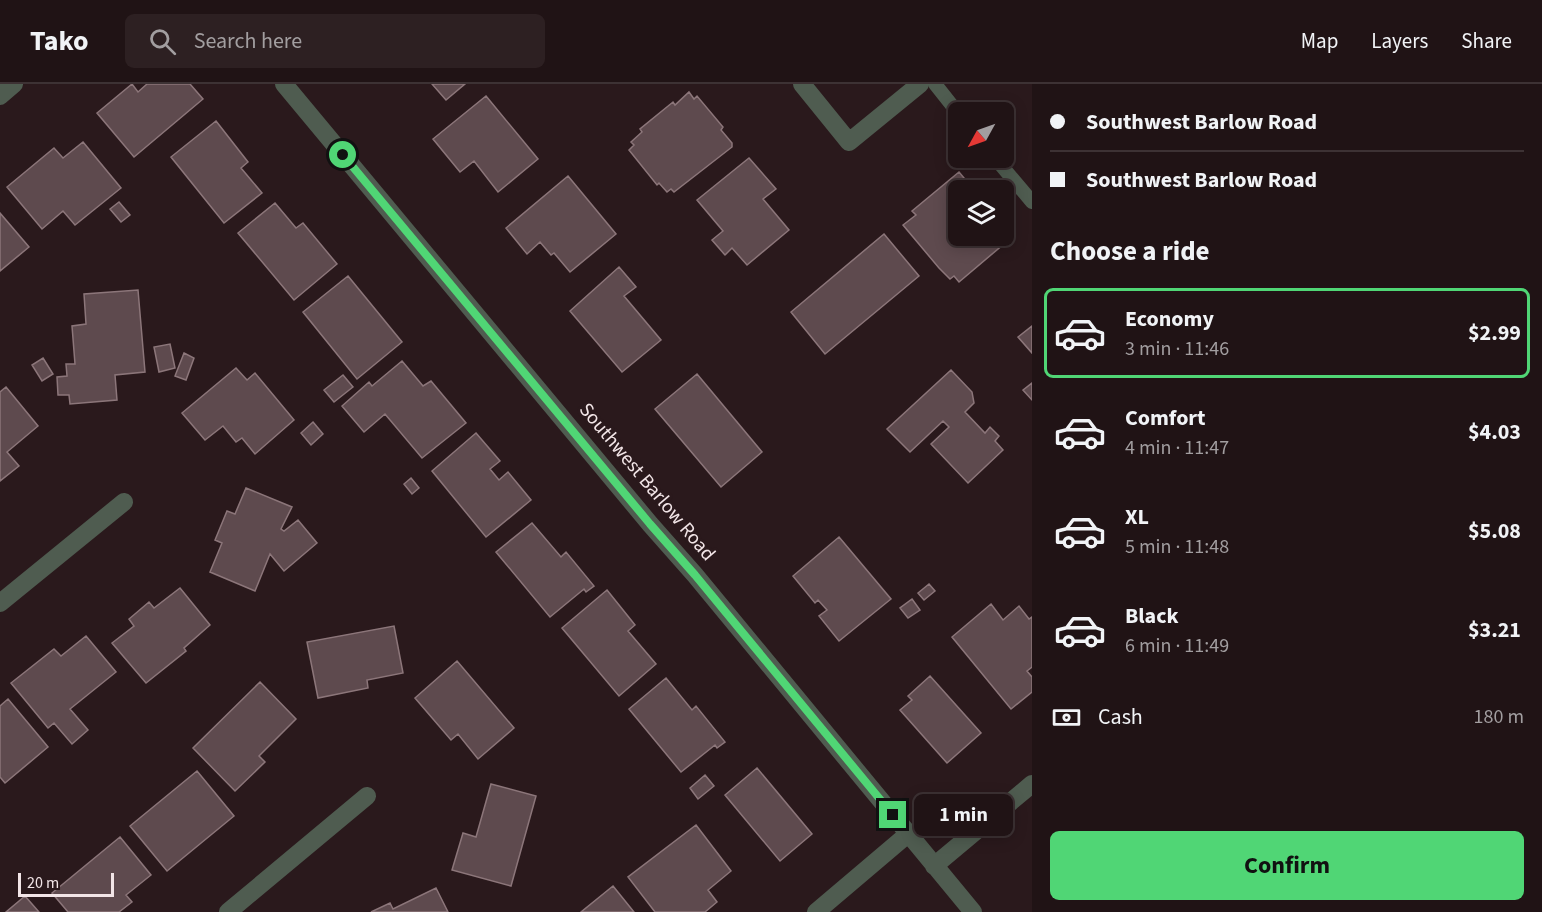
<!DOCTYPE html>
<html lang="en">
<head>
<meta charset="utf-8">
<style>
  body { margin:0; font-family:"Source Sans 3",sans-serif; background:#2d2022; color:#f1f3f6; height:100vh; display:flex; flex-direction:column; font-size:22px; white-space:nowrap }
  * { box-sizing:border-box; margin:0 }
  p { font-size:20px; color:#a29ea0 }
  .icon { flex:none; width:33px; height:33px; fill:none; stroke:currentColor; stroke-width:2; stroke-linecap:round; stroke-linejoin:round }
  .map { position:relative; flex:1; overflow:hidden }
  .panel { display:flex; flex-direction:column; background:#201315; width:510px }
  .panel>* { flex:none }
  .top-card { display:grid; align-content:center; height:132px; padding:0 18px; background:#201315 }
  .needle { width:39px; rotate:230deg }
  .fabs { position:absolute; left:948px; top:18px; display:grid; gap:12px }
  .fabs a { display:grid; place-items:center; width:66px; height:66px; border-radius:9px; background:#201315; box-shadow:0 3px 15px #0003,0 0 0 2px #3d3234; font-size:30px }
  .scale { position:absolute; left:18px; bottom:15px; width:96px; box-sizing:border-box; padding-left:6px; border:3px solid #f2e5e7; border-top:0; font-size:16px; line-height:21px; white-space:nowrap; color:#f2e5e7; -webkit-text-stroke:4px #2a191c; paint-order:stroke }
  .end { position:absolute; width:27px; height:27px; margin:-14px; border:8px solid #50d675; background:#111; box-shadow:0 0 0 3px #111 }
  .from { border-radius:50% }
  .bubble { position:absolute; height:42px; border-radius:9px; background:#201315; box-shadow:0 3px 15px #0003,0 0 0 2px #3d3234; font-size:20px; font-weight:700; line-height:42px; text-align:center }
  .top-card b { display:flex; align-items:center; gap:21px; height:57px; font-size:22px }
  .top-card b+b { border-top:2px solid #3d3234 }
  .top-card i { width:15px; height:15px; background:#f1f3f6 }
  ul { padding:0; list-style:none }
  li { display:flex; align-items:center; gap:18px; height:90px; margin:0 12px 9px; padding:0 6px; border:3px solid transparent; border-radius:9px }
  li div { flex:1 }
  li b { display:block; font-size:22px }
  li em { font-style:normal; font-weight:700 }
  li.selected { border-color:#50d675 }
  li>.icon { width:54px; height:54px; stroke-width:1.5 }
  h2 { padding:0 18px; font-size:27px; line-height:72px }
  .pay { display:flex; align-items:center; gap:15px; height:66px; padding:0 18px; font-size:22px }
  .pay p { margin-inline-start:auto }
  .action { display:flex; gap:12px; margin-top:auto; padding:12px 18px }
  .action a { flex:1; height:69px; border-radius:9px; background:#50d675; color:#111; font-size:24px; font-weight:700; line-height:69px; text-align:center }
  header { display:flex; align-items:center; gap:36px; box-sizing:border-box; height:84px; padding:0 30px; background:#201315; border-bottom:2px solid #3d3234 }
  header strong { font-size:28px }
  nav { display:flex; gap:33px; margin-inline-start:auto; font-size:21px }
  .search { width:420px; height:54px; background:#2d2022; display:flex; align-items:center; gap:15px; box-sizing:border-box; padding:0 21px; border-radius:9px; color:#a29ea0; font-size:22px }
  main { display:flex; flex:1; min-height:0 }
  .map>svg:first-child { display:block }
  .building { fill:#5e4a4e; stroke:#8c767a; stroke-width:1.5 }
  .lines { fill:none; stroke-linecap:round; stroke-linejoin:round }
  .lane { stroke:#4f5c50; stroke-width:14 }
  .street { stroke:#4f5c50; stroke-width:18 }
  .route { stroke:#50d675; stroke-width:8 }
  .labels { text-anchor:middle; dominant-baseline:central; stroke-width:6; stroke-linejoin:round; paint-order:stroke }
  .street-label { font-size:20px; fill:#f2e5e7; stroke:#2a191c }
</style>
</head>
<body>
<header>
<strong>Tako</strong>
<div class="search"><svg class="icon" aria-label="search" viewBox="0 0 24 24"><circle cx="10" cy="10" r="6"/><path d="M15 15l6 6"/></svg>Search here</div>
<nav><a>Map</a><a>Layers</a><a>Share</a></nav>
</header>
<main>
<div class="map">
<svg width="1032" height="828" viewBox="0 0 1032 828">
  <rect width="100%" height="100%" fill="#2a191c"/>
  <path class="building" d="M 132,0 L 138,8 L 147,0 L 190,0 L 203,15 L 134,73 L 97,29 Z
    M 432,0 L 465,0 L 446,16 Z
    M 689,8 L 694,15 L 697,12 L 723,43 L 721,46 L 732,59 L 732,63 L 674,108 L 671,105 L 667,108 L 659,99 L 657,101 L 629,66 L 634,61 L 631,58 L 642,48 L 640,45 L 673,18 L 675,21 Z
    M 486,12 L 538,75 L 498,108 L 474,77 L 460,88 L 433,55 Z
    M 216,37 L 248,78 L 241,84 L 262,109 L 224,139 L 171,73 Z
    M 83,58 L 121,104 L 75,141 L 63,127 L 42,145 L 7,103 L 54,64 L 63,74 Z
    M 749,74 L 776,105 L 763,115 L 789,146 L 747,181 L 732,164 L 725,171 L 712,156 L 723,147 L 697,116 Z
    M 959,88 L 974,106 L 958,106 L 958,152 L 1004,152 L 1004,141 L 1011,154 L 959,198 L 954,192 L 950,195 L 939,184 L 903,141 L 916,131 L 912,127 Z
    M 568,92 L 616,150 L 570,188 L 554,169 L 551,171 L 540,158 L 527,170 L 506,144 Z
    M 119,118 L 130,131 L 121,138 L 110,125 Z
    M 275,119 L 296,144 L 303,139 L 337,180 L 294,216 L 238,149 Z
    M 0,129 L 29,163 L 0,187 Z
    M 884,150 L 919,192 L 825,270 L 791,228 Z
    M 619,183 L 636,203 L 624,212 L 661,256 L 622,288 L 570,227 Z
    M 348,192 L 402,258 L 357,295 L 303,228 Z
    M 138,206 L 145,288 L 115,291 L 117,316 L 70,320 L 69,311 L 58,311 L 57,293 L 67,292 L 66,280 L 75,280 L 72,242 L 86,240 L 84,210 Z
    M 1032,242 L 1032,269 L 1018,253 Z
    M 170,260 L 175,284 L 159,288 L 154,263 Z
    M 184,269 L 194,274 L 186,296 L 175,292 Z
    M 43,274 L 53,290 L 42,297 L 32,281 Z
    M 402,277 L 423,302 L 431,297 L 466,339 L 422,374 L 385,330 L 364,348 L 342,322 L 369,298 L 372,302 Z
    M 236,284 L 247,296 L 255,289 L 294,336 L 255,370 L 242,354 L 236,358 L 223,342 L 205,356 L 182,329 Z
    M 951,286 L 972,308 L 974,319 L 965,328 L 985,349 L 990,343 L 999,352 L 995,357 L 1003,366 L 968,399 L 931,360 L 949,343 L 943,337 L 910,368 L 887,345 Z
    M 697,290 L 762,368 L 721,403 L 655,325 Z
    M 343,291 L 353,303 L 334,318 L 324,306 Z
    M 1032,299 L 1032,316 L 1023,306 Z
    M 6,303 L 38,342 L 7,368 L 19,382 L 0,397 L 0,308 Z
    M 313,338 L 323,350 L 311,361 L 301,349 Z
    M 476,349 L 500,377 L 490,385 L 499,396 L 508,388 L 531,416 L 486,453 L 432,387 Z
    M 411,394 L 419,404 L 412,410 L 404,400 Z
    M 246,404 L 292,423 L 281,445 L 284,447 L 298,436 L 317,459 L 284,487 L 270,470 L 255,507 L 210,488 L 222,459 L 215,456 L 227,427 L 235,430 Z
    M 532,439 L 561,473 L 566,468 L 594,502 L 586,508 L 584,505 L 550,533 L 496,468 Z
    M 839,453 L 891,515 L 839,557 L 819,532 L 827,526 L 818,516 L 815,519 L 793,492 Z
    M 929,500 L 935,507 L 924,516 L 918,509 Z
    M 180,504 L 210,541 L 184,564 L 186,567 L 146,599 L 112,559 L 134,542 L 129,535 L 149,518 L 154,524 Z
    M 607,506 L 635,541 L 628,547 L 656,580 L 619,612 L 562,544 Z
    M 912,515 L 920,526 L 908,534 L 900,524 Z
    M 991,520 L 1003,536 L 1019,522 L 1029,535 L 1032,533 L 1032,583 L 1027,587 L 1032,593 L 1032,608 L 1011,625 L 952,553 Z
    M 394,542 L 403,589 L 367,596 L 368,604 L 318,614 L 307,558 Z
    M 86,552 L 116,588 L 70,625 L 88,646 L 72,660 L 54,639 L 48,644 L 11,599 L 54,565 L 61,572 Z
    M 457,577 L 514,644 L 478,675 L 458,650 L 451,656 L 415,614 Z
    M 930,592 L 981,649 L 947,679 L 900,626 L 912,616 L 908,612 Z
    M 666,594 L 692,626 L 696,622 L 725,658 L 717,664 L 715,661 L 681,688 L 629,625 Z
    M 260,598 L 296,635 L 259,672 L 265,678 L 235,707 L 193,664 Z
    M 8,615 L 48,663 L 5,699 L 0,693 L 0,622 Z
    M 757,684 L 812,750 L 780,777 L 725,711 Z
    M 197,687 L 234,732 L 167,787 L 130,742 Z
    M 705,691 L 714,702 L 698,715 L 690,704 Z
    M 491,700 L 536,712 L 511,802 L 452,786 L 463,749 L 476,753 Z
    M 696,741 L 731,787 L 708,806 L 717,818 L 705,828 L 655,828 L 628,793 Z
    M 120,753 L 151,791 L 126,811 L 132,818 L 119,828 L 68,828 L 52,809 Z
    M 613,802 L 634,828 L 581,828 Z
    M 436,804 L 448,828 L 371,828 L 390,819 L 393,825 Z
    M 25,812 L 39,828 L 6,828 Z"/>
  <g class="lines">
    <path class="lane" d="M 935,0 L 958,29
      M 995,74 L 1032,118"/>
    <path class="street" d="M 284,0 L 650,440 L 695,491 L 973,828
      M 802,0 L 849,58 L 920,0
      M 0,12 L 14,0
      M 0,519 L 124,418
      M 934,782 L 1032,700
      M 228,828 L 367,712
      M 816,828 L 908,750"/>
  </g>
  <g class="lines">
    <path class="route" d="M 343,71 L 650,440 L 695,491 L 893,731"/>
  </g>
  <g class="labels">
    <g class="street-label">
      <text transform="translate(647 398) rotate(50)">Southwest Barlow Road</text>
    </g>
  </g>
</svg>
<div class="fabs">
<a><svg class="needle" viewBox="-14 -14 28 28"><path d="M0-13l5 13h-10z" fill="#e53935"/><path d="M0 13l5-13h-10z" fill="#a29ea0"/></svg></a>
<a><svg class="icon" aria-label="layers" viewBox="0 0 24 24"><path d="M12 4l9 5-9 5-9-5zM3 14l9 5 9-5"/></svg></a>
</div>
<div class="scale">20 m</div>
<i class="end from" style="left:343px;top:71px"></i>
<i class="end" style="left:893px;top:731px"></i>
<div class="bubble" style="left:914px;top:710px;width:99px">1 min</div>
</div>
<section class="panel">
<div class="top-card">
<b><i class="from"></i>Southwest Barlow Road</b>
<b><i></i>Southwest Barlow Road</b>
</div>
<h2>Choose a ride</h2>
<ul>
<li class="selected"><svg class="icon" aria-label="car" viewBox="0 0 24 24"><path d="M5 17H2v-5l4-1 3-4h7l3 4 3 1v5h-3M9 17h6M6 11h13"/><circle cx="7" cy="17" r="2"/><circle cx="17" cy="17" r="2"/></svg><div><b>Economy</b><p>3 min · 11:46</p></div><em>$2.99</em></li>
<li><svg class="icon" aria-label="car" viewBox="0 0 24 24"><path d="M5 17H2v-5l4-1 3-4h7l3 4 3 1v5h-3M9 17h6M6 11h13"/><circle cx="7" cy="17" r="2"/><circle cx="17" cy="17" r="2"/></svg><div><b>Comfort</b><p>4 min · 11:47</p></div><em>$4.03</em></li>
<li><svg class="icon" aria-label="car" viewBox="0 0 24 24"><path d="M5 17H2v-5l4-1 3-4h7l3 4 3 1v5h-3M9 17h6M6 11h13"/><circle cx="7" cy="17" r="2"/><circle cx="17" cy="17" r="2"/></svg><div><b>XL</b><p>5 min · 11:48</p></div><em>$5.08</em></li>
<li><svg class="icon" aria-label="car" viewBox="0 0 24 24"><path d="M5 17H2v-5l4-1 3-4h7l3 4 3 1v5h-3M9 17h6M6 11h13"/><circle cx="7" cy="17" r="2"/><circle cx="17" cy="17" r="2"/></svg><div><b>Black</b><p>6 min · 11:49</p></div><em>$3.21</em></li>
</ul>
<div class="pay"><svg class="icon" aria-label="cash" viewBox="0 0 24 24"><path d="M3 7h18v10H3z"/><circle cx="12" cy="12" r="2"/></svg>Cash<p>180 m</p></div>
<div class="action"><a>Confirm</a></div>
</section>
</main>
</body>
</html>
